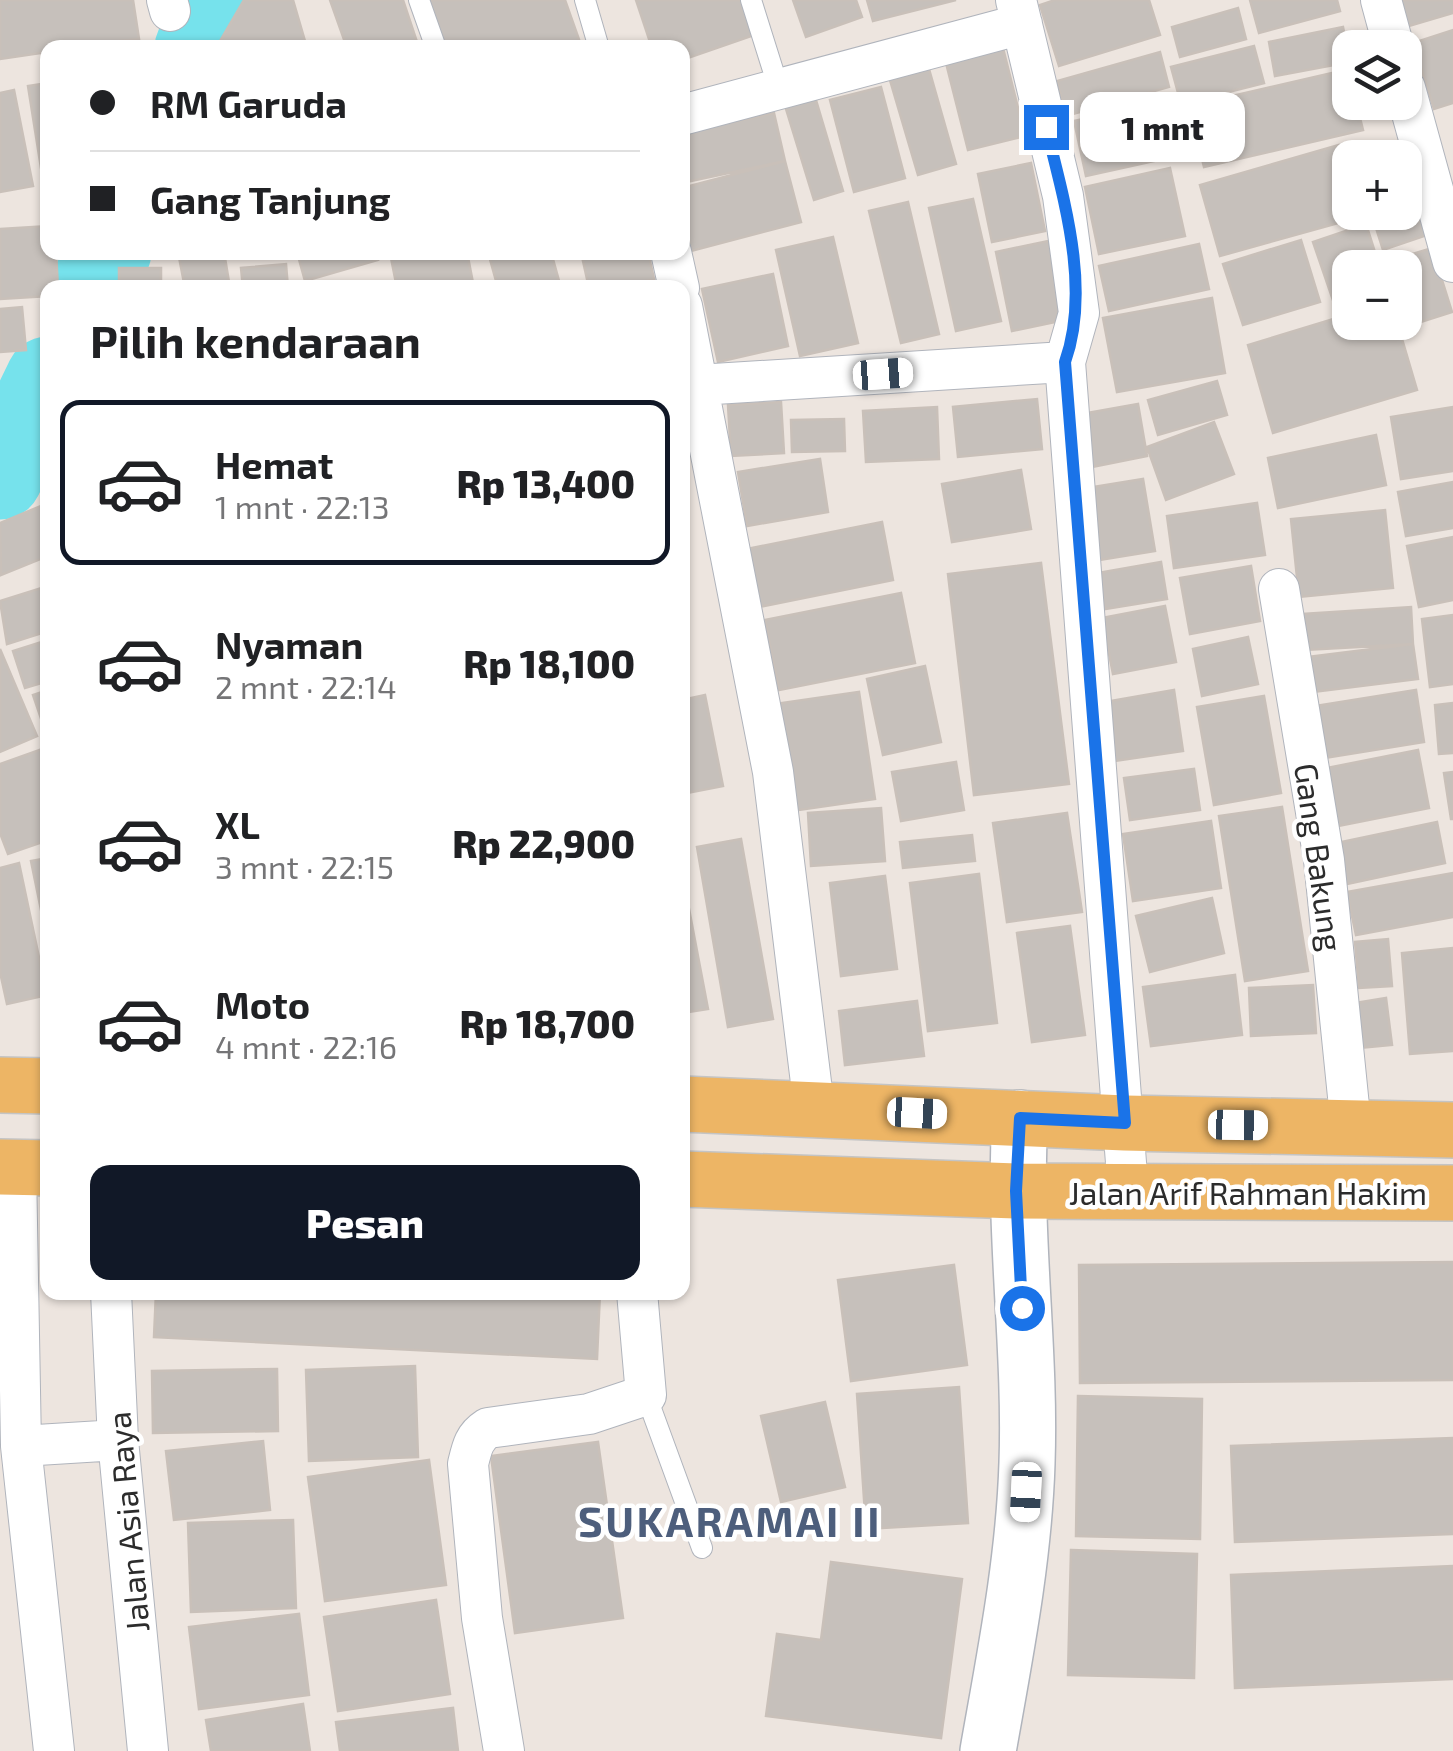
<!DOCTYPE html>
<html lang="id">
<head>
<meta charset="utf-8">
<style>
  body { margin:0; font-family:"Exo 2",sans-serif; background:#f6f6f6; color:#202124; height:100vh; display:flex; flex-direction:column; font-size:38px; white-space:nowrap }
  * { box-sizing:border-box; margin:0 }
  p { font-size:32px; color:#757577 }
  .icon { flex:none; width:55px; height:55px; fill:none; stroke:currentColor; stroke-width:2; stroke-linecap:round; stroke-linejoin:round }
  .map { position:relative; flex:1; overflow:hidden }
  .side { position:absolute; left:40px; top:280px; width:650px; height:1020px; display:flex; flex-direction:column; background:#fff; border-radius:20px; box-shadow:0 2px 8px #0004 }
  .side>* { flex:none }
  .guide { position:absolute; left:40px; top:40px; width:650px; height:220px; border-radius:20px; box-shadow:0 2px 8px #0004; display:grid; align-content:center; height:220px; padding:0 50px; background:#fff }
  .controls { position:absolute; left:1332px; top:30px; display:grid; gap:20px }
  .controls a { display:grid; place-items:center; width:90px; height:90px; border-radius:20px; background:#fff; box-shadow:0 2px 8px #0004; font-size:50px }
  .end { position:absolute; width:45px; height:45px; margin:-22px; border:12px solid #1a73e8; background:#fff; box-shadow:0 0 0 5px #fff }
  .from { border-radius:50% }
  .bubble { position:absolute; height:70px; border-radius:20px; background:#fff; box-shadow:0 2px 8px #0004; font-size:32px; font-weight:800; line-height:70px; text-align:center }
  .car { position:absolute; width:30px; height:60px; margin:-30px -15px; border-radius:12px; box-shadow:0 0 8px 2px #0007; background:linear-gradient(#fff 24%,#345 0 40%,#fff 0 76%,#345 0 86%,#fff 0) }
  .guide b { display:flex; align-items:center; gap:35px; height:95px; font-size:38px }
  .guide b+b { border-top:2px solid #e0e0e0 }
  .guide i { width:25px; height:25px; background:#202124 }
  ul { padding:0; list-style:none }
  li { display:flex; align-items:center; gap:30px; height:165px; margin:0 20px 15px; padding:0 30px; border:5px solid transparent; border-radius:20px }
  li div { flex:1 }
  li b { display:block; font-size:38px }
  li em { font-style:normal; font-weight:800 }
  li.current { border-color:#111827 }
  li>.icon { width:90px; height:90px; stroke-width:1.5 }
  h2 { padding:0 50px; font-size:45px; line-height:120px }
  .cta { display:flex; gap:20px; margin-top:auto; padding:20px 50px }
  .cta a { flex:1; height:115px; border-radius:20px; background:#111827; color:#fff; font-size:40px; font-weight:800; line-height:115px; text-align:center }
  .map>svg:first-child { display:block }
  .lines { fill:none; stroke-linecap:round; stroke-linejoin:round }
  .river { stroke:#76e2ec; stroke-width:85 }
  .building { fill:#c6c0bb; stroke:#c9c0b9; stroke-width:2.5 }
  .service-casing { stroke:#b0b4bc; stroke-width:22 }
  .minor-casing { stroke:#b0b4bc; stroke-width:42 }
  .secondary-casing { stroke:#b0b4bc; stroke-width:58 }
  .primary-casing { stroke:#c4c4c4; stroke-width:58 }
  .service { stroke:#fff; stroke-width:20 }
  .minor { stroke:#fff; stroke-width:40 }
  .secondary { stroke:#fff; stroke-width:55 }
  .primary { stroke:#edb565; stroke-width:55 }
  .route { stroke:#1a73e8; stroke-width:12 }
  .labels { text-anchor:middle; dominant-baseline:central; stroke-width:9; stroke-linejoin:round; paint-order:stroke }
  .street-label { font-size:32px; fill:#2c2c2c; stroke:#fff }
  .district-label { font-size:42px; font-weight:bold; letter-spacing:2.5px; fill:#4d5e7c; stroke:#fff }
</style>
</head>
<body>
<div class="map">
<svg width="1453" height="1751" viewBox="0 0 1453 1751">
  <rect width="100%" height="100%" fill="#ede5df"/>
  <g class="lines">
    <path class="river" d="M 197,48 L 220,0
      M 92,288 L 109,252
      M 0,477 L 48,379"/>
  </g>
  <path class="building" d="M 0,0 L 133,0 L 139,39 L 48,48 L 48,52 L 0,59 Z
    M 244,0 L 293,0 L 307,48 L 216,48 Z
    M 330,0 L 403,0 L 419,48 L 347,48 Z
    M 428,0 L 565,0 L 582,48 L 446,48 Z
    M 636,0 L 749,0 L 760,33 L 682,60 L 682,48 L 652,48 Z
    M 793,0 L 856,0 L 862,17 L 806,37 Z
    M 867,0 L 956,0 L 873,21 Z
    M 1055,0 L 1149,0 L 1160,35 L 1059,66 L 1040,5 Z
    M 1250,0 L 1337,0 L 1340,11 L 1259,33 Z
    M 1401,0 L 1453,0 L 1453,13 L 1409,26 Z
    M 1238,8 L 1246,39 L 1180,57 L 1172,27 Z
    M 1343,27 L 1350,62 L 1275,76 L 1269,42 Z
    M 1453,30 L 1453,103 L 1434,109 L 1413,43 Z
    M 1002,44 L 1025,136 L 968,150 L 945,59 Z
    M 1254,46 L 1264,83 L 1181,104 L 1171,67 Z
    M 1160,52 L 1169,87 L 1066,116 L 1057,81 Z
    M 929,69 L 956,164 L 918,175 L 890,80 Z
    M 1349,69 L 1350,102 L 1356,102 L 1363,130 L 1204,167 L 1189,106 Z
    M 48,83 L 48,186 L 44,187 L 28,86 Z
    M 881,87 L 905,178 L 854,192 L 830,100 Z
    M 14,90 L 33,186 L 0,192 L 0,93 Z
    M 813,90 L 843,191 L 814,200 L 783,99 Z
    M 1169,101 L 1181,155 L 1086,176 L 1074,121 Z
    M 774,113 L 785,161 L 682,183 L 682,133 Z
    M 1346,143 L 1350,212 L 1367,215 L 1220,256 L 1200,185 Z
    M 1400,147 L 1404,158 L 1370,158 Z
    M 1405,160 L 1430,234 L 1383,250 L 1371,212 L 1405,212 Z
    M 785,161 L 801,222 L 691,251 L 682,221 L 682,188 Z
    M 1031,163 L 1045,231 L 992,242 L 978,174 Z
    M 1170,168 L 1185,236 L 1099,254 L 1085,187 Z
    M 973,199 L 1001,321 L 956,331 L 929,208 Z
    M 908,202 L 939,334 L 901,343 L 869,211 Z
    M 1366,224 L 1380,268 L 1350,268 L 1350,305 L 1336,309 L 1313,242 Z
    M 48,226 L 48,252 L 56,252 L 58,288 L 48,288 L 48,296 L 0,299 L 0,229 Z
    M 833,237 L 858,343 L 800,356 L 776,250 Z
    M 1058,239 L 1074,318 L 1012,331 L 996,252 Z
    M 1301,240 L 1320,302 L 1243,325 L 1223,264 Z
    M 1199,244 L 1209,289 L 1109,311 L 1099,266 Z
    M 1432,248 L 1452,312 L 1405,327 L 1405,268 L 1387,268 L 1386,262 Z
    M 178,252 L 224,252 L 230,288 L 185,288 Z
    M 297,252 L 376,252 L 378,260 L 305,281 Z
    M 419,252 L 467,252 L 474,288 L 397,288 L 391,258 Z
    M 488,252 L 551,252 L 561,288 L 498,288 Z
    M 581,252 L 648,252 L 654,279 L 621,288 L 589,288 Z
    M 286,264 L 288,288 L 243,288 L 241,268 Z
    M 119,268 L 161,268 L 161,288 L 119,288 Z
    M 773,274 L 788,346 L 718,362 L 702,289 Z
    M 1212,298 L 1225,373 L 1117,392 L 1103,318 Z
    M 22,307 L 26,350 L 0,352 L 0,309 Z
    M 1350,314 L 1350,322 L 1397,322 L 1417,390 L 1273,433 L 1248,345 Z
    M 1217,381 L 1227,415 L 1158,435 L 1148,400 Z
    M 1037,399 L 1042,449 L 958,457 L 953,407 Z
    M 781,402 L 784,453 L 731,456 L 728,405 Z
    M 1138,404 L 1147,456 L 1087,468 L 1076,415 Z
    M 937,407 L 939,459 L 866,462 L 863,411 Z
    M 1453,407 L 1453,471 L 1401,479 L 1391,417 Z
    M 844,419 L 845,451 L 792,452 L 791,420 Z
    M 1214,422 L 1234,474 L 1166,500 L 1147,447 Z
    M 1376,435 L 1386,485 L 1278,508 L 1268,458 Z
    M 820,459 L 828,512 L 747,526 L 738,472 Z
    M 1021,470 L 1031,529 L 952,542 L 942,484 Z
    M 1143,479 L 1155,551 L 1099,560 L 1087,488 Z
    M 1453,482 L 1453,528 L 1406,536 L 1398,492 Z
    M 48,503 L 48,556 L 1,575 L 0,523 Z
    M 1257,503 L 1265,555 L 1174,568 L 1167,516 Z
    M 1385,510 L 1393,588 L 1299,597 L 1291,519 Z
    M 882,522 L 893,580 L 754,608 L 742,550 Z
    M 1453,537 L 1453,600 L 1419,607 L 1407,546 Z
    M 1161,562 L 1167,599 L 1105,609 L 1098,573 Z
    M 1041,563 L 1069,784 L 974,795 L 948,574 Z
    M 1251,566 L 1260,621 L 1190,634 L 1180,578 Z
    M 48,586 L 48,631 L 7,644 L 0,601 Z
    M 901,593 L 915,663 L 779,690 L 765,620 Z
    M 1165,606 L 1176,662 L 1113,674 L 1102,618 Z
    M 1411,607 L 1413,644 L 1305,650 L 1303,614 Z
    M 1453,615 L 1453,684 L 1430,687 L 1422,619 Z
    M 1248,637 L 1258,684 L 1202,696 L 1193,649 Z
    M 48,640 L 48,681 L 25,688 L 13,651 Z
    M 1413,644 L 1418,679 L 1312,692 L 1307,657 Z
    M 0,649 L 37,736 L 0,752 Z
    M 925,666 L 941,742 L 883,755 L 867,679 Z
    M 48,690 L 48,739 L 33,695 Z
    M 1174,690 L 1183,751 L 1114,761 L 1105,702 Z
    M 1416,690 L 1424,742 L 1318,759 L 1309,707 Z
    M 859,692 L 875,799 L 791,811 L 775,704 Z
    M 705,695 L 723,786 L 682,794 L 682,700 Z
    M 1264,696 L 1281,793 L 1214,805 L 1197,707 Z
    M 1453,703 L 1453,753 L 1439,754 L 1435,705 Z
    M 42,749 L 48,764 L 48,840 L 8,854 L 0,833 L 0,764 Z
    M 1418,750 L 1429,808 L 1333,827 L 1322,769 Z
    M 956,762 L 964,810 L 901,821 L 892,772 Z
    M 1194,769 L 1200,810 L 1130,820 L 1124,778 Z
    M 1453,772 L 1453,819 L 1451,819 L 1444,773 Z
    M 1282,807 L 1308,971 L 1245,981 L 1219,816 Z
    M 881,808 L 885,861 L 811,866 L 808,813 Z
    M 1067,813 L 1082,912 L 1007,922 L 993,823 Z
    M 1211,821 L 1221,888 L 1133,901 L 1123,834 Z
    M 1437,822 L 1445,863 L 1347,884 L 1337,843 Z
    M 972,835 L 975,861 L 903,868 L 900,842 Z
    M 741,839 L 773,1019 L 728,1027 L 697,847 Z
    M 48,858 L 48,944 L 31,861 Z
    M 19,863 L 47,995 L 7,1004 L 0,972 L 0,868 Z
    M 682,872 L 708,1009 L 682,1013 Z
    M 1453,873 L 1453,917 L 1356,935 L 1347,892 Z
    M 979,874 L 997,1023 L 928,1031 L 910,883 Z
    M 885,876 L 897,969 L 841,976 L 830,883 Z
    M 1212,898 L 1224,953 L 1150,972 L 1136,916 Z
    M 1070,926 L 1085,1035 L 1032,1042 L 1017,933 Z
    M 1388,939 L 1392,986 L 1359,988 L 1355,942 Z
    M 1453,948 L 1453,1051 L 1410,1054 L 1402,953 Z
    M 1235,975 L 1242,1035 L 1151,1046 L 1143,987 Z
    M 1313,985 L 1316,1033 L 1251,1036 L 1249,988 Z
    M 1386,998 L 1392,1045 L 1360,1048 L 1355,1003 Z
    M 917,1001 L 924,1056 L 845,1065 L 839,1011 Z
    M 1453,1262 L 1453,1380 L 1080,1383 L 1079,1265 Z
    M 954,1265 L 967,1365 L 851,1381 L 838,1280 Z
    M 156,1292 L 600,1292 L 597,1359 L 154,1337 Z
    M 415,1366 L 418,1457 L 309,1461 L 306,1370 Z
    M 277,1369 L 278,1431 L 153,1433 L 152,1371 Z
    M 959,1387 L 968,1523 L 866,1529 L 857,1394 Z
    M 1078,1396 L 1202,1399 L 1200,1539 L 1076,1536 Z
    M 825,1402 L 845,1487 L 781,1502 L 761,1416 Z
    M 1453,1438 L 1453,1534 L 1235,1542 L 1231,1446 Z
    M 263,1441 L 270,1510 L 174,1520 L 166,1451 Z
    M 598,1442 L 623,1618 L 515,1633 L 491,1456 Z
    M 429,1460 L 446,1585 L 325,1601 L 308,1477 Z
    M 293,1520 L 296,1608 L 191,1612 L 188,1523 Z
    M 1071,1550 L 1197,1554 L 1194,1678 L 1068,1675 Z
    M 831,1562 L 962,1579 L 941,1738 L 766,1716 L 777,1634 L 821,1640 Z
    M 1453,1566 L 1453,1679 L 1235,1688 L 1231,1575 Z
    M 436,1600 L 450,1694 L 338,1711 L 324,1617 Z
    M 299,1614 L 309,1695 L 199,1709 L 189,1627 Z
    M 303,1704 L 310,1751 L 211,1751 L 206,1720 Z
    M 453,1708 L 458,1751 L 340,1751 L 336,1722 Z"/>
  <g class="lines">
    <defs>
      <path id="service" d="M 419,0 L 436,48
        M 585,0 L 599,48
        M 751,0 L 778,86
        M 646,1395 L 702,1548"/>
      <path id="minor" d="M 167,0 L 170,11
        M 1016,0 L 1063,196 L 1079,313 L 1065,362 L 1128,1189
        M 1381,0 L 1394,48
        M 1405,88 L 1453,262
        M 682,115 L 1022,24
        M 671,252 L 679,288
        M 682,306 L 773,772 L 814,1107
        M 682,386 L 1065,362
        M 1279,589 L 1324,860 L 1351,1126
        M 16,1167 L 21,1446 L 54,1751
        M 111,1292 L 118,1440 L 148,1751
        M 21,1446 L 118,1440
        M 504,1751 L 482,1618 L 468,1464 C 472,1447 474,1437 488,1428 L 589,1414 L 646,1395 L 637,1292"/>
      <path id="secondary" d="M 988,1751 C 1005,1655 1024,1560 1027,1463 C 1031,1348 1013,1233 1020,1118"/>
      <path id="primary" d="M 0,1085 L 48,1086
        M 682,1104 L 1125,1123 L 1453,1130
        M 0,1167 L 48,1168
        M 682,1179 L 1016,1191 L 1453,1193"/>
    </defs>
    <use href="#service" class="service-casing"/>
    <use href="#minor" class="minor-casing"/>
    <use href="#secondary" class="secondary-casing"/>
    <use href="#primary" class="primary-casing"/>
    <use href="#service" class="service"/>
    <use href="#minor" class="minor"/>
    <use href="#secondary" class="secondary"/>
    <use href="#primary" class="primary"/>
  </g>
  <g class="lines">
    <path class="route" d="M 1022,1308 L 1016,1191 L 1020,1118 L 1125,1123 L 1065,362 C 1091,289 1064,200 1046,127"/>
  </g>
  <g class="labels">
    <g class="street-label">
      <text transform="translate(1320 857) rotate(82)">Gang Bakung</text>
      <text x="1248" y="1192">Jalan Arif Rahman Hakim</text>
      <text transform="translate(127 1522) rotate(-95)">Jalan Asia Raya</text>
    </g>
    <g class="district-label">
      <text x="730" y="1520">SUKARAMAI II</text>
    </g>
  </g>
</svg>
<div class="controls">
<a><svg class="icon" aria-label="layers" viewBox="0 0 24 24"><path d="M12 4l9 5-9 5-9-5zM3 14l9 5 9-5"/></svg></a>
<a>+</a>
<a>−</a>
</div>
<i class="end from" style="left:1022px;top:1308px"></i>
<i class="end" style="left:1046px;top:127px"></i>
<div class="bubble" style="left:1080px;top:92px;width:165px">1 mnt</div>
<i class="car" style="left:883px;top:374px;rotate:86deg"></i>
<i class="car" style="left:917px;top:1113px;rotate:93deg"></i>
<i class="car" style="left:1238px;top:1125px;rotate:91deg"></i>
<i class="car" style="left:1026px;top:1492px;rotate:183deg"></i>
<div class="guide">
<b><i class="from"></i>RM Garuda</b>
<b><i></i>Gang Tanjung</b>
</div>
<section class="side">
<h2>Pilih kendaraan</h2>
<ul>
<li class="current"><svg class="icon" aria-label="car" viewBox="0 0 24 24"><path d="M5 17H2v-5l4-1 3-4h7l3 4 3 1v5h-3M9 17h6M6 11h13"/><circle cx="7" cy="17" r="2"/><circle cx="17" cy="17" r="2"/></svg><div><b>Hemat</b><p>1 mnt · 22:13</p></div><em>Rp 13,400</em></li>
<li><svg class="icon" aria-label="car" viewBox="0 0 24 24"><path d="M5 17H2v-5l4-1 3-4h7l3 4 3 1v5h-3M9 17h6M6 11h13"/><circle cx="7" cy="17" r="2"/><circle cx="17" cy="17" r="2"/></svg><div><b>Nyaman</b><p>2 mnt · 22:14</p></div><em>Rp 18,100</em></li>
<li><svg class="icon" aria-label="car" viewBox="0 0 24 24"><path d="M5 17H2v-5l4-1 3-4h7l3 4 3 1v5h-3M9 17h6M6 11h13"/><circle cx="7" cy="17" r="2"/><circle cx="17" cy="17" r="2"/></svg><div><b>XL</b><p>3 mnt · 22:15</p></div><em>Rp 22,900</em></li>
<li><svg class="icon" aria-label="car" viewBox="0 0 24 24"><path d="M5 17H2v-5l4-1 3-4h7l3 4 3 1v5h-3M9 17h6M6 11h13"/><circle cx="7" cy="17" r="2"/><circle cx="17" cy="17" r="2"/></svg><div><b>Moto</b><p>4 mnt · 22:16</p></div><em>Rp 18,700</em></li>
</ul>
<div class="cta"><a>Pesan</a></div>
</section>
</div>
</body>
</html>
